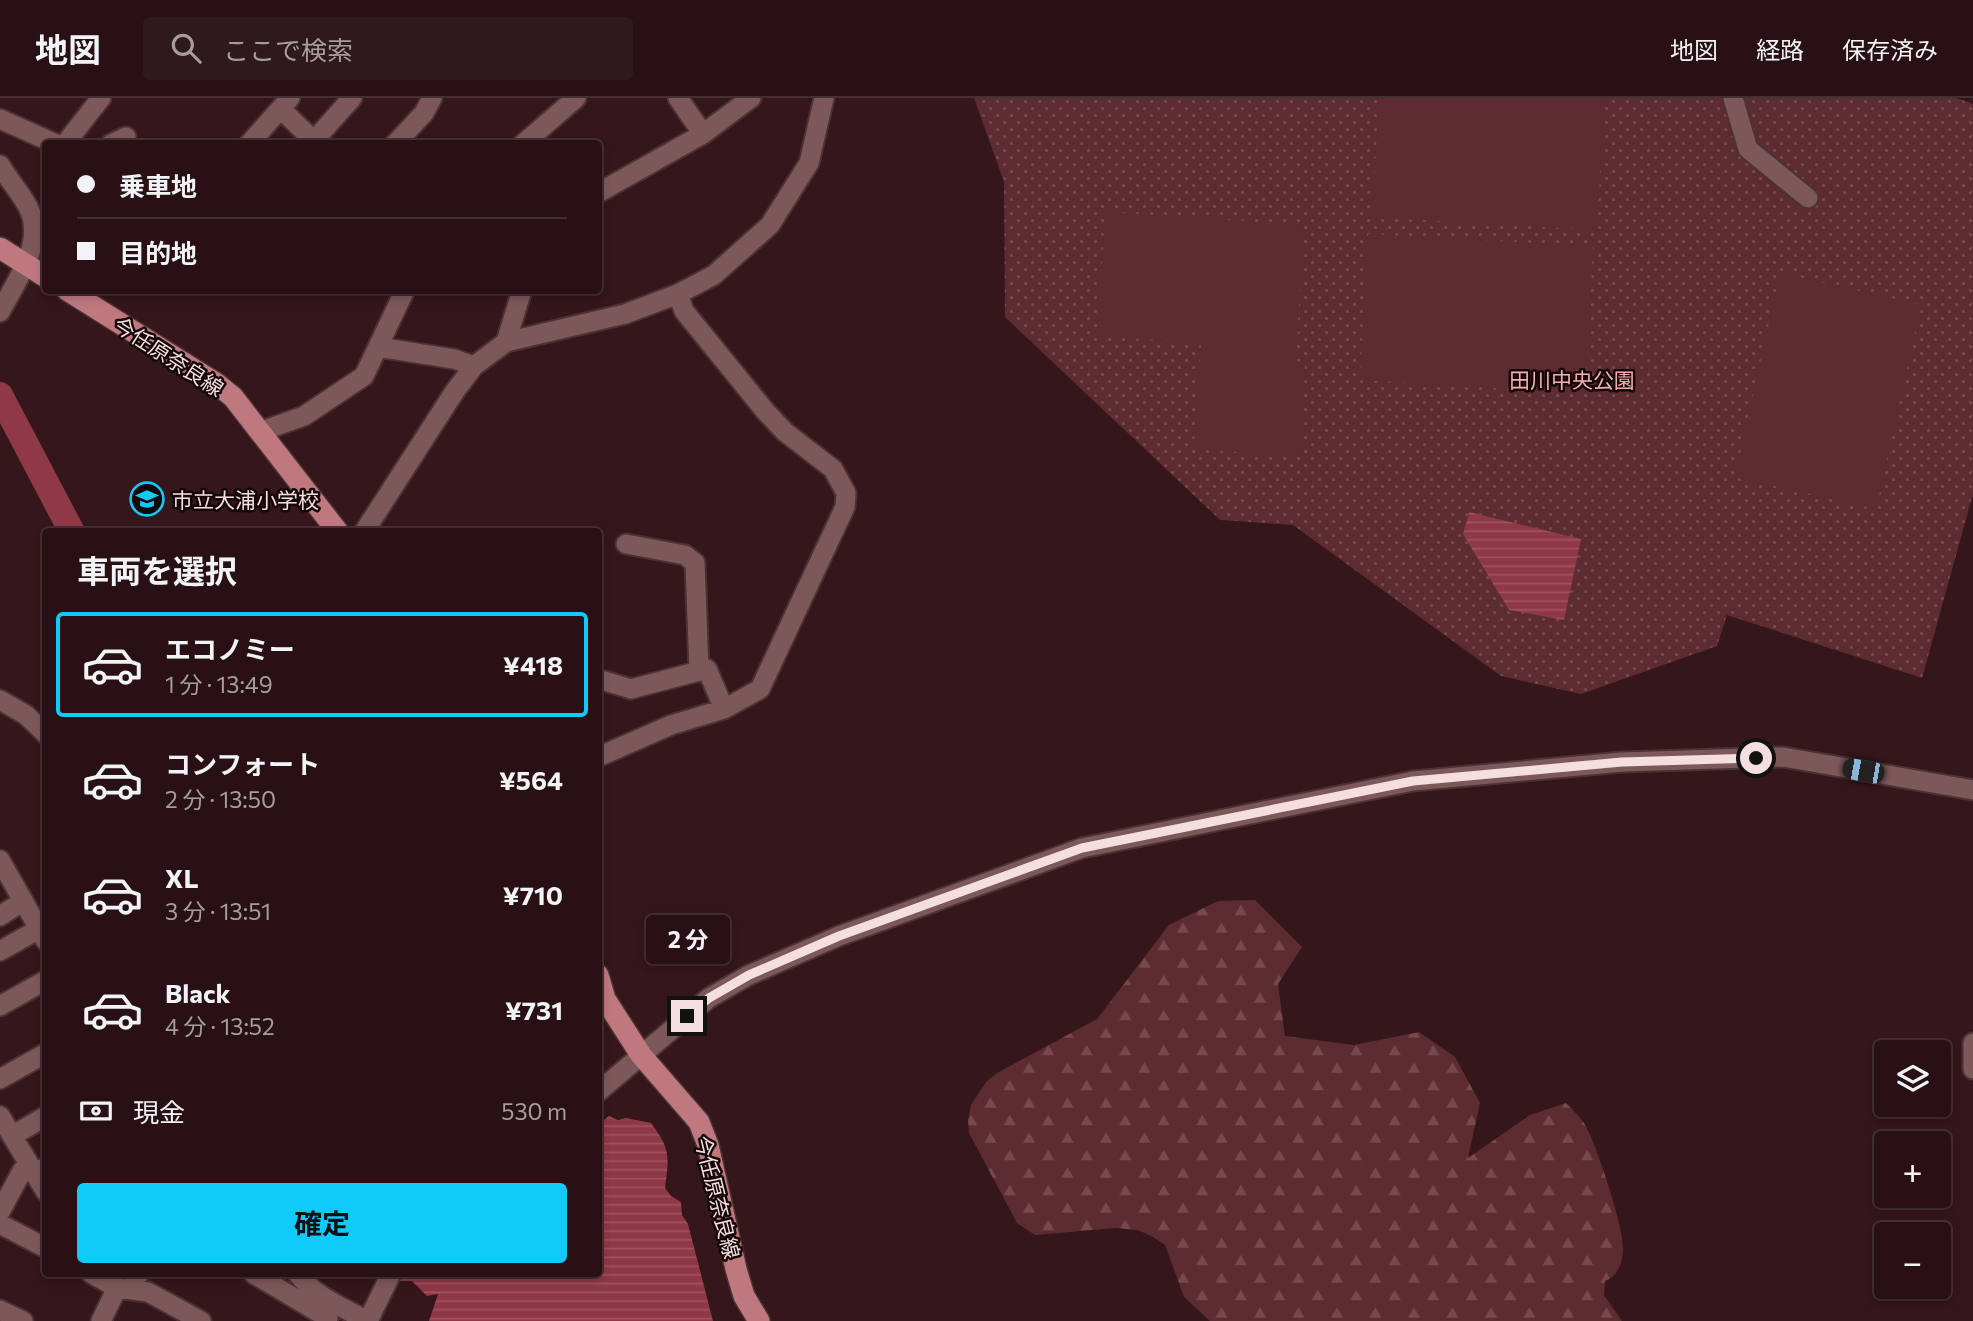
<!DOCTYPE html>
<html lang="ja">
<head>
<meta charset="utf-8">
<style>
  body { margin:0; font-family:Commissioner,"Noto Sans JP",sans-serif; background:#30191d; color:#f1f3f6; height:100vh; display:flex; flex-direction:column; font-size:26px; white-space:nowrap }
  * { box-sizing:border-box; margin:0 }
  p { font-size:23px; color:#a59da0 }
  .icon { flex:none; width:38px; height:38px; fill:none; stroke:currentColor; stroke-width:2; stroke-linecap:round; stroke-linejoin:round }
  .map { position:relative; flex:1; overflow:hidden }
  .drawer { position:absolute; left:42px; top:430px; width:560px; height:749px; display:flex; flex-direction:column; background:#281014; border-radius:7px; box-shadow:0 4px 10px #0003,0 0 0 2px #443034 }
  .drawer>* { flex:none }
  .hud { position:absolute; left:42px; top:42px; width:560px; height:154px; border-radius:7px; box-shadow:0 4px 10px #0003,0 0 0 2px #443034; display:grid; align-content:center; height:154px; padding:0 35px; background:#281014 }
  .fabs { position:absolute; left:1874px; top:942px; display:grid; gap:14px }
  .fabs a { display:grid; place-items:center; width:77px; height:77px; border-radius:7px; background:#281014; box-shadow:0 4px 10px #0003,0 0 0 2px #443034; font-size:35px }
  .end { position:absolute; width:32px; height:32px; margin:-16px; border:9px solid #f4dedf; background:#111; box-shadow:0 0 0 4px #111 }
  .from { border-radius:50% }
  .bubble { position:absolute; height:49px; border-radius:7px; background:#281014; box-shadow:0 4px 10px #0003,0 0 0 2px #443034; font-size:23px; font-weight:700; line-height:49px; text-align:center }
  .car { position:absolute; width:21px; height:42px; margin:-21px -10px; border-radius:9px; box-shadow:0 0 5px 2px #0007; background:linear-gradient(#222 24%,#8ab4d8 0 40%,#222 0 76%,#8ab4d8 0 86%,#222 0) }
  .hud b { display:flex; align-items:center; gap:24px; height:66px; font-size:26px }
  .hud b+b { border-top:2px solid #443034 }
  .hud i { width:18px; height:18px; background:#f1f3f6 }
  ul { padding:0; list-style:none }
  li { display:flex; align-items:center; gap:21px; height:105px; margin:0 14px 10px; padding:0 21px; border:4px solid transparent; border-radius:7px }
  li div { flex:1 }
  li b { display:block; font-size:26px }
  li em { font-style:normal; font-weight:700 }
  li.selected { border-color:#10cafa }
  li>.icon { width:63px; height:63px; stroke-width:1.5 }
  h2 { padding:0 35px; font-size:32px; line-height:84px }
  .pay { display:flex; align-items:center; gap:18px; height:77px; padding:0 35px; font-size:26px }
  .pay p { margin-inline-start:auto }
  .primary-button { display:flex; gap:14px; margin-top:auto; padding:14px 35px }
  .primary-button a { flex:1; height:80px; border-radius:7px; background:#10cafa; color:#111; font-size:28px; font-weight:700; line-height:80px; text-align:center }
  header { display:flex; align-items:center; gap:42px; box-sizing:border-box; height:98px; padding:0 35px; background:#281014; border-bottom:2px solid #443034 }
  header strong { font-size:33px }
  nav { display:flex; gap:38px; margin-inline-start:auto; font-size:24px }
  .search { width:490px; height:63px; background:#30191d; display:flex; align-items:center; gap:18px; box-sizing:border-box; padding:0 24px; border-radius:7px; color:#a59da0; font-size:26px }
  .map>svg:first-child { display:block }
  .grass { fill:url(#grass-dots) }
  .forest { fill:url(#forest-firs) }
  .pitch { fill:#5d2b32 }
  .water { fill:url(#water-rules) }
  .lines { fill:none; stroke-linecap:round; stroke-linejoin:round }
  .river { stroke:#8f3846; stroke-width:26 }
  .minor-casing { stroke:#4b3235; stroke-width:23 }
  .major-casing { stroke:#4b3235; stroke-width:24 }
  .minor { stroke:#7d585b; stroke-width:19 }
  .major { stroke:#c0787f; stroke-width:21 }
  .route { stroke:#f4dedf; stroke-width:9 }
  .labels { text-anchor:middle; dominant-baseline:central; stroke-width:5; stroke-linejoin:round; paint-order:stroke }
  .street-label { font-size:21px; fill:#f4dedf; stroke:#140708 }
  .park-label { font-size:21px; fill:#f7acb2; stroke:#140708 }
  .poi-label { font-size:21px; fill:#f4dedf; stroke:#140708; text-anchor:start }
</style>
</head>
<body>
<header>
<strong>地図</strong>
<div class="search"><svg class="icon" aria-label="search" viewBox="0 0 24 24"><circle cx="10" cy="10" r="6"/><path d="M15 15l6 6"/></svg>ここで検索</div>
<nav><a>地図</a><a>経路</a><a>保存済み</a></nav>
</header>
<div class="map">
<svg width="1973" height="1223" viewBox="0 0 1973 1223">
  <defs>
    <pattern id="grass-dots" width="8" height="8" patternUnits="userSpaceOnUse" patternTransform="scale(1.75)"><rect width="8" height="8" fill="#5d2b32"/><path d="M2 2h.1M6 6h.1" fill="none" stroke="#75494f" stroke-width="1.8" stroke-linecap="round"/></pattern>
    <pattern id="forest-firs" width="22" height="20" patternUnits="userSpaceOnUse" patternTransform="scale(1.75)"><rect width="22" height="20" fill="#5d2b32"/><path d="M5 1l3.5 6h-7zM16 11l3.5 6h-7z" fill="#75494f"/></pattern>
    <pattern id="water-rules" width="6" height="5" patternUnits="userSpaceOnUse" patternTransform="scale(1.75)"><rect width="6" height="5" fill="#8f3846"/><path d="M0 2.5h6" fill="none" stroke="#9f5460"/></pattern>
  </defs>
  <rect width="100%" height="100%" fill="#35161a"/>
  <path class="grass" d="M 974,0 L 1957,0 L 1973,6 L 1973,396 L 1922,580 L 1727,517 L 1717,548 L 1581,596 L 1501,578 L 1293,427 L 1220,422 L 1005,219 L 1004,84 Z"/>
  <path class="forest" d="M 1255,802 L 1302,849 L 1278,886 L 1285,938 L 1354,947 L 1419,934 L 1455,959 L 1480,1005 L 1468,1060 L 1530,1017 L 1566,1005 C 1572,1011 1579,1018 1584,1025 C 1596,1044 1625,1132 1623,1153 C 1622,1167 1617,1178 1605,1183 L 1604,1197 L 1622,1223 L 1210,1223 L 1184,1199 L 1165,1147 L 1153,1139 L 1138,1132 L 1115,1130 L 1035,1137 L 1017,1125 L 969,1035 L 968,1022 L 971,1007 L 986,984 L 997,975 L 1097,921 L 1169,827 L 1218,803 Z"/>
  <path class="pitch" d="M 1379,0 L 1604,0 L 1597,132 L 1372,119 Z
    M 1105,114 L 1303,127 L 1296,262 L 1305,269 L 1300,358 L 1194,351 L 1201,245 L 1098,238 Z
    M 1368,136 L 1593,148 L 1585,295 L 1360,282 Z
    M 1780,175 L 1921,207 L 1876,411 L 1735,379 Z"/>
  <path class="water" d="M 1469,414 L 1581,441 L 1564,522 L 1509,512 L 1463,436 Z
    M 609,1018 L 618,1022 L 626,1020 L 651,1025 C 671,1052 669,1058 665,1090 L 671,1098 L 681,1104 L 682,1117 L 688,1126 L 713,1223 L 429,1223 L 438,1196 L 427,1198 L 412,1183 L 394,1183 L 398,1176 L 598,1176 L 599,1026 Z"/>
  <g class="lines">
    <path class="river" d="M 0,297 L 72,434"/>
    <defs>
      <path id="minor" d="M 678,0 L 703,36
        M 1733,0 L 1748,51 L 1808,100
        M 281,11 L 317,46
        M 0,21 L 56,46
        M 65,46 L 101,0
        M 111,46 L 126,39
        M 249,46 L 290,0
        M 311,46 L 352,0
        M 395,46 L 424,15 L 432,0
        M 523,46 L 576,0
        M 0,67 C 9,83 23,97 30,113 C 44,147 15,185 0,214
        M 598,95 L 703,36 L 751,0
        M 506,244 L 522,192
        M 378,249 L 454,261 L 474,268
        M 262,333 L 304,318 L 364,278 L 405,192
        M 364,434 L 455,293 L 474,268 L 506,244 L 625,216 L 678,196 L 714,177 L 770,127 L 809,65 L 824,0
        M 626,446 L 685,457 L 695,465 L 699,573
        M 598,581 L 631,591 L 707,571 L 724,611 L 760,591 L 845,409 L 846,395 L 833,371 L 785,334 L 766,314 L 684,213 L 678,196
        M 0,602 L 26,617 L 46,636
        M 598,659 L 671,627 L 724,611
        M 0,762 L 46,843
        M 0,818 L 23,803
        M 0,853 L 39,831
        M 0,908 L 46,882
        M 1973,945 L 1973,971
        M 0,981 L 46,955
        M 598,994 L 709,900 L 749,877 L 839,838 L 1082,750 L 1413,683 L 1622,664 L 1783,659 L 1973,692
        M 0,1018 L 46,1094
        M 12,1038 L 46,1018
        M 0,1114 L 22,1073 L 34,1075 L 42,1071
        M 0,1126 L 46,1150
        M 92,1176 L 117,1190 L 148,1194 L 201,1223
        M 133,1176 L 139,1176
        M 254,1176 L 328,1220
        M 298,1176 C 315,1199 343,1209 367,1223
        M 0,1212 L 23,1223
        M 101,1223 L 117,1190
        M 368,1223 L 391,1176"/>
      <path id="major" d="M 0,150 L 46,179
        M 67,192 L 217,286 L 233,299 L 338,434
        M 598,877 L 605,901 L 641,957 L 699,1024 L 708,1047 L 736,1171 L 744,1198 L 759,1223"/>
    </defs>
    <use href="#minor" class="minor-casing"/>
    <use href="#major" class="major-casing"/>
    <use href="#minor" class="minor"/>
    <use href="#major" class="major"/>
  </g>
  <g class="lines">
    <path class="route" d="M 687,918 L 709,900 L 749,877 L 839,838 L 1082,750 L 1413,683 L 1622,664 L 1756,660"/>
  </g>
  <defs>
    <symbol id="school-ring" viewBox="-11 -11 22 22"><circle r="9.5" fill="#140708" stroke="#10cafa" stroke-width="1.5"/><path d="M0-5L7-2L0 1L-7-2ZM-4 1L0 2.5L4 1V4Q0 6-4 4Z" fill="#10cafa"/></symbol>
  </defs>
  <g fill-rule="evenodd">
    <use href="#school-ring" x="128" y="382" width="38" height="38"/>
  </g>
  <g class="labels">
    <g class="street-label">
      <text transform="translate(169 258) rotate(33)">今任原奈良線</text>
      <text transform="translate(718 1099) rotate(76)">今任原奈良線</text>
    </g>
    <g class="park-label">
      <text x="1572" y="281">田川中央公園</text>
    </g>
    <g class="poi-label">
      <text x="172" y="401">市立大浦小学校</text>
    </g>
  </g>
</svg>
<div class="fabs">
<a><svg class="icon" aria-label="layers" viewBox="0 0 24 24"><path d="M12 4l9 5-9 5-9-5zM3 14l9 5 9-5"/></svg></a>
<a>+</a>
<a>−</a>
</div>
<i class="end from" style="left:1756px;top:660px"></i>
<i class="end" style="left:687px;top:918px"></i>
<div class="bubble" style="left:646px;top:817px;width:84px">2 分</div>
<i class="car" style="left:1863px;top:673px;rotate:280deg"></i>
<div class="hud">
<b><i class="from"></i>乗車地</b>
<b><i></i>目的地</b>
</div>
<section class="drawer">
<h2>車両を選択</h2>
<ul>
<li class="selected"><svg class="icon" aria-label="car" viewBox="0 0 24 24"><path d="M5 17H2v-5l4-1 3-4h7l3 4 3 1v5h-3M9 17h6M6 11h13"/><circle cx="7" cy="17" r="2"/><circle cx="17" cy="17" r="2"/></svg><div><b>エコノミー</b><p>1 分 · 13:49</p></div><em>¥418</em></li>
<li><svg class="icon" aria-label="car" viewBox="0 0 24 24"><path d="M5 17H2v-5l4-1 3-4h7l3 4 3 1v5h-3M9 17h6M6 11h13"/><circle cx="7" cy="17" r="2"/><circle cx="17" cy="17" r="2"/></svg><div><b>コンフォート</b><p>2 分 · 13:50</p></div><em>¥564</em></li>
<li><svg class="icon" aria-label="car" viewBox="0 0 24 24"><path d="M5 17H2v-5l4-1 3-4h7l3 4 3 1v5h-3M9 17h6M6 11h13"/><circle cx="7" cy="17" r="2"/><circle cx="17" cy="17" r="2"/></svg><div><b>XL</b><p>3 分 · 13:51</p></div><em>¥710</em></li>
<li><svg class="icon" aria-label="car" viewBox="0 0 24 24"><path d="M5 17H2v-5l4-1 3-4h7l3 4 3 1v5h-3M9 17h6M6 11h13"/><circle cx="7" cy="17" r="2"/><circle cx="17" cy="17" r="2"/></svg><div><b>Black</b><p>4 分 · 13:52</p></div><em>¥731</em></li>
</ul>
<div class="pay"><svg class="icon" aria-label="cash" viewBox="0 0 24 24"><path d="M3 7h18v10H3z"/><circle cx="12" cy="12" r="2"/></svg>現金<p>530 m</p></div>
<div class="primary-button"><a>確定</a></div>
</section>
</div>
</body>
</html>
